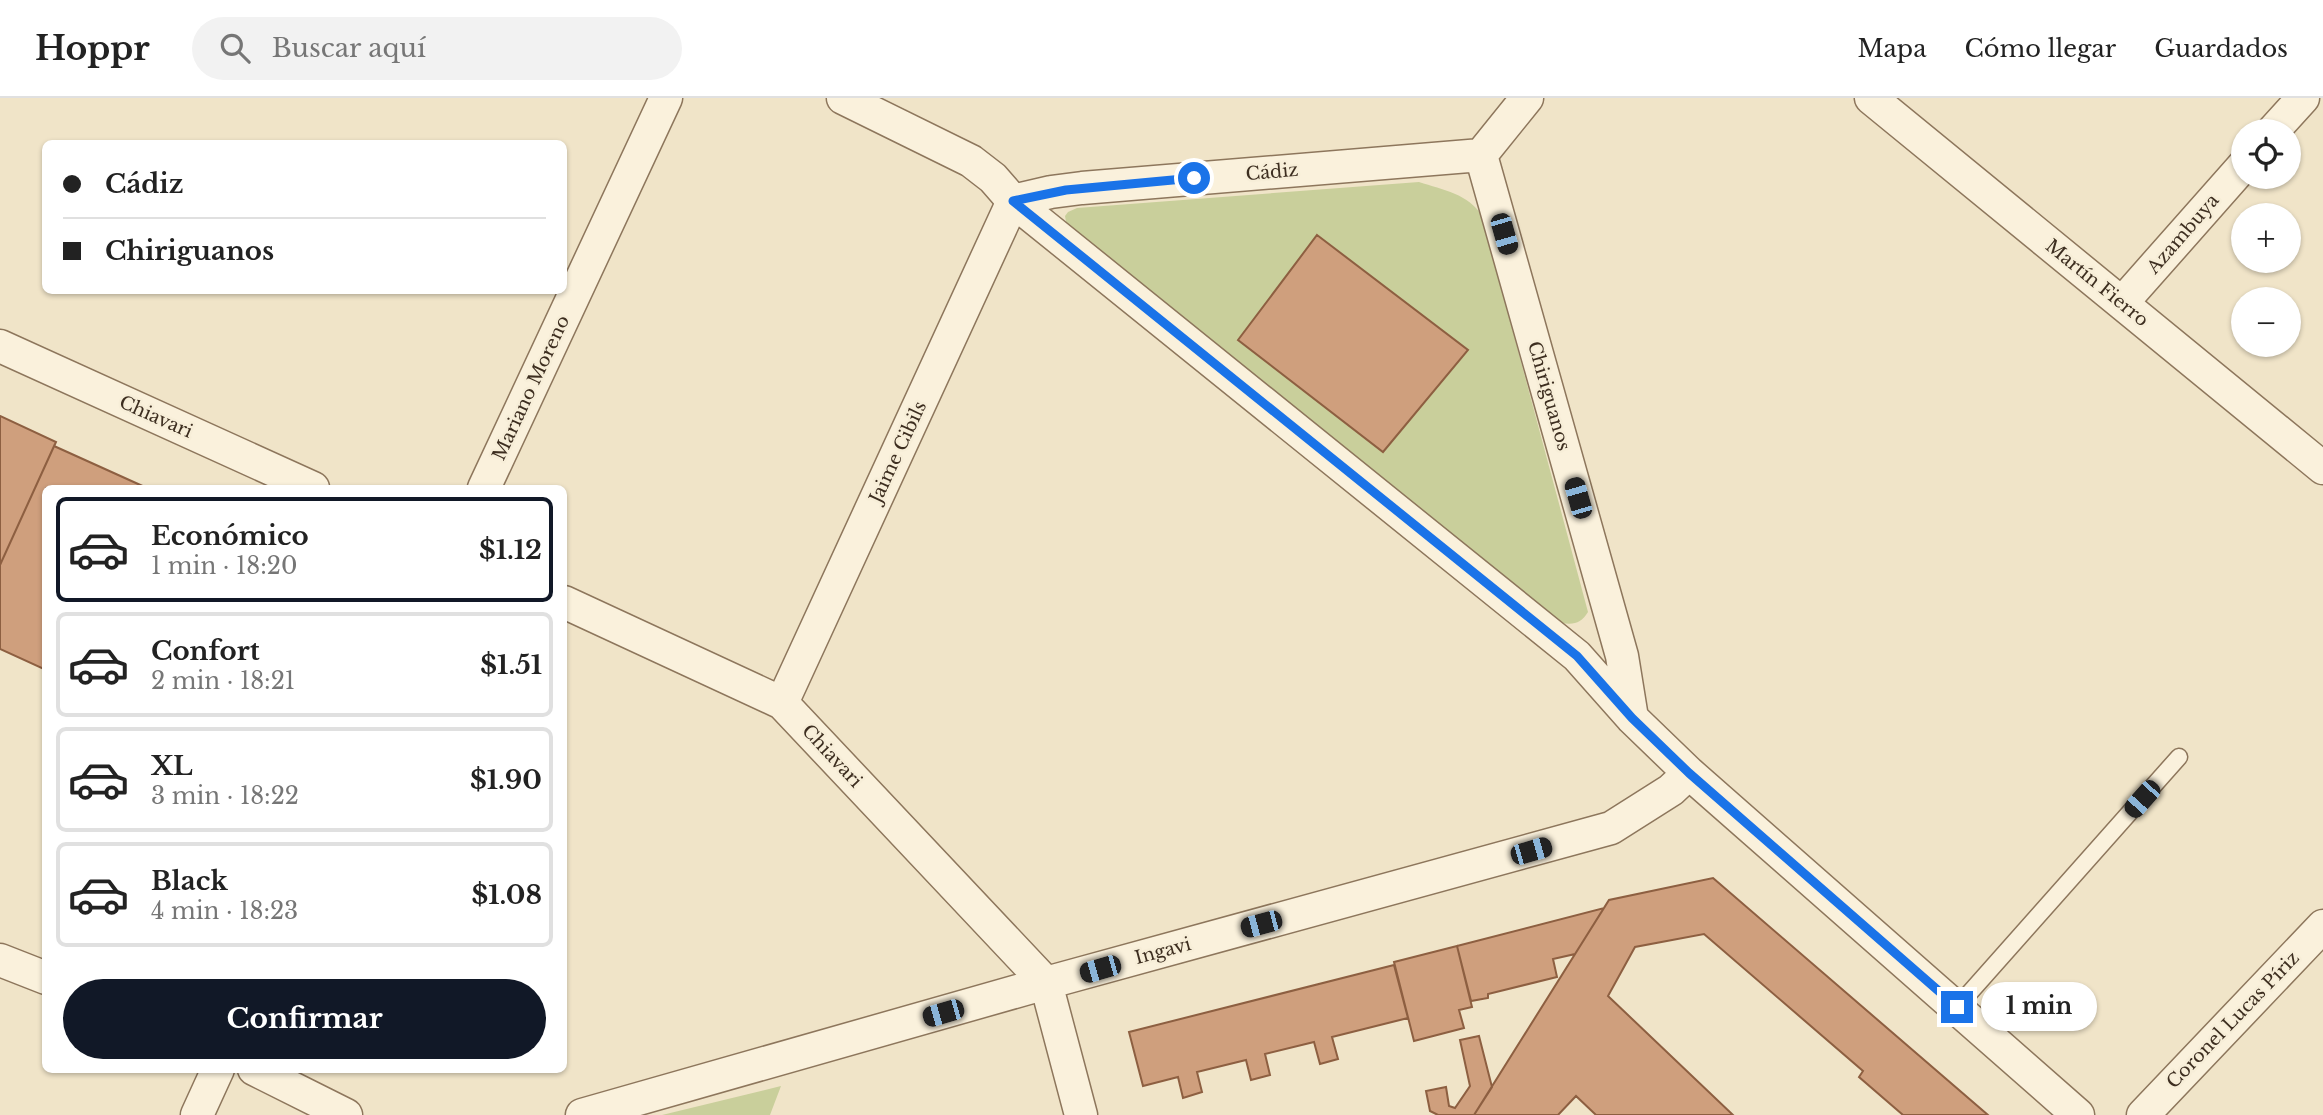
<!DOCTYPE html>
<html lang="es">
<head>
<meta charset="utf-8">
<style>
  body { margin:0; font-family:"Libre Baskerville",serif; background:#f2f2f2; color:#222; height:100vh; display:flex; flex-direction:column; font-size:26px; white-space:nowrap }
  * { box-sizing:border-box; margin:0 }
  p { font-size:23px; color:#767676 }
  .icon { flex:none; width:38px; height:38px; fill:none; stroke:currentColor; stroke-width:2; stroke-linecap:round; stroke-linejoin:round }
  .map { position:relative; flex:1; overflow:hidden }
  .sheet { position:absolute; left:42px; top:387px; width:525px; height:588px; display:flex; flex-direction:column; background:#fff; border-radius:10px; box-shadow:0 2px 5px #0004 }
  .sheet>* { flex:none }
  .hud { position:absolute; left:42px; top:42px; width:525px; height:154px; border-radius:10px; box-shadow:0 2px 5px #0004; display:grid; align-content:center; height:154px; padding:0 21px; background:#fff }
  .buttons { position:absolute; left:2231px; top:21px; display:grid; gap:14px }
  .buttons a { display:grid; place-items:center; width:70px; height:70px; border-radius:50%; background:#fff; box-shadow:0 2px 5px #0004; font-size:35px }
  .end { position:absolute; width:32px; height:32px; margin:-16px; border:9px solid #1a73e8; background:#fff; box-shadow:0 0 0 4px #fff }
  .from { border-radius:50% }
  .bubble { position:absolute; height:49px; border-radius:24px; background:#fff; box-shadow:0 2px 5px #0004; font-size:23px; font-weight:800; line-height:49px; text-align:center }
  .car { position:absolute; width:21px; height:42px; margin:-21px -10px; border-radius:9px; box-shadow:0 0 5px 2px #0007; background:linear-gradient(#222 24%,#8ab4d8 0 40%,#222 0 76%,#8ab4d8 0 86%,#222 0) }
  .hud b { display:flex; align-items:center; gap:24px; height:66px; font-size:26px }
  .hud b+b { border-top:2px solid #e0e0e0 }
  .hud i { width:18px; height:18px; background:#222 }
  ul { padding:12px 0 0; list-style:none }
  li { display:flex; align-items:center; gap:21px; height:105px; margin:0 14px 10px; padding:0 7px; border:4px solid #e0e0e0; border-radius:10px }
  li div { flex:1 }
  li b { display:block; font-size:26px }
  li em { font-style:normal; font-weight:800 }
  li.selected { border-color:#111827 }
  li>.icon { width:63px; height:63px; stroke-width:1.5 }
  .primary-button { display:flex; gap:14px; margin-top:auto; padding:14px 21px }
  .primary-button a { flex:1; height:80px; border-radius:42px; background:#111827; color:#fff; font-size:28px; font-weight:800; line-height:80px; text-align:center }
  header { display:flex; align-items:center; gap:42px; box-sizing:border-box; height:98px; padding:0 35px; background:#fff; border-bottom:2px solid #e0e0e0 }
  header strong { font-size:33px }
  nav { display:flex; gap:38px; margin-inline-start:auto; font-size:24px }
  .search { width:490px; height:63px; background:#f2f2f2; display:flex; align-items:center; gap:18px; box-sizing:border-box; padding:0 24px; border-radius:38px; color:#767676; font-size:26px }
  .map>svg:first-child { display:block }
  .green { fill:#c9cf9b }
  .building { fill:#cf9f7d; stroke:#8d5f41; stroke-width:2 }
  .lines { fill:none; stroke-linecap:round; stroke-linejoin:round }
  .service-casing { stroke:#8d765c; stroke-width:19 }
  .minor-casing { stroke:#8d765c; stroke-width:35 }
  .service { stroke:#faf1dc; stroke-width:16 }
  .minor { stroke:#faf1dc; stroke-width:32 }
  .route { stroke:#1a73e8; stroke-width:9 }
  .labels { text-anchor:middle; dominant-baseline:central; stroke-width:5; stroke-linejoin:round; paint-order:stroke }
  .street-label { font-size:18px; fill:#3d2e20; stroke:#f7eed8 }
</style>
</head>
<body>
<header>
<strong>Hoppr</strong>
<div class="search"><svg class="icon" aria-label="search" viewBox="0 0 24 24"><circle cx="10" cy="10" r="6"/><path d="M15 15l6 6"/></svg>Buscar aquí</div>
<nav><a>Mapa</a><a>Cómo llegar</a><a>Guardados</a></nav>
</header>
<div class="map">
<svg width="2323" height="1017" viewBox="0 0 2323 1017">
  <rect width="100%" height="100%" fill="#f0e4c8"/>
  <path class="green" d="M 1419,84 C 1443,92 1469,96 1482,118 L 1588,514 C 1581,525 1575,527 1561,525 L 1258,279 L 1112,171 L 1067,129 L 1065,118 L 1068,114 L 1077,110 Z
    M 781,988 L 770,1017 L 662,1017 Z"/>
  <path class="building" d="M 1317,137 L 1468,252 L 1383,354 L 1238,242 Z
    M 0,318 L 56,344 L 0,467 Z
    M 54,348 L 147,390 L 46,390 L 46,572 L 0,551 L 0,467 Z
    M 1713,780 L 1988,1017 L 1903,1017 L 1859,979 L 1863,973 L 1704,836 L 1635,849 L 1608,898 L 1733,1017 L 1596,1017 L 1576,998 L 1558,1017 L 1474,1017 L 1609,802 Z
    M 1604,810 L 1575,856 L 1553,861 L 1557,879 L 1488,896 L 1488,900 L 1471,903 L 1457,848 Z
    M 1457,848 L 1472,909 L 1459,912 L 1464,930 L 1414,943 L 1394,864 Z
    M 1394,867 L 1408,920 L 1332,939 L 1338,961 L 1320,966 L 1314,944 L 1265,956 L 1270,977 L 1251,982 L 1246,962 L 1197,974 L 1202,994 L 1183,1000 L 1178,979 L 1143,988 L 1129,934 Z
    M 1479,938 L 1492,989 L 1474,1017 L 1438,1017 L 1430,1013 L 1426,993 L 1446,989 L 1449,1008 L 1455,1010 L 1470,988 L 1460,942 Z"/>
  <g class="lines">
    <defs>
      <path id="service" d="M 1957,909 L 2179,659"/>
      <path id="minor" d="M 843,0 L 971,63 L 993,80 L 1013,103 L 1577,558 L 1632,620 L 1689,675 L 2078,1017
        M 1871,0 L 2323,370
        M 2273,33 L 2303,0
        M 1481,57 L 1622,558 L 1632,620
        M 1481,57 L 1527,0
        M 1013,103 L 1051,94 L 1082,90 L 1481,57
        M 2122,205 L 2244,67
        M 0,248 L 313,390
        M 484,390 L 666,0
        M 564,504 L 782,605 L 1046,885 L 1081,1017
        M 782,605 L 1013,103
        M 0,862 L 46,880
        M 254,971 L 346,1017
        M 197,1017 L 218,971
        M 582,1017 L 1046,885 L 1611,730 L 1671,692 L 1689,675
        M 2143,1017 L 2323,828"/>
    </defs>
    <use href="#service" class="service-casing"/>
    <use href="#minor" class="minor-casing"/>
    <use href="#service" class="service"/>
    <use href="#minor" class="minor"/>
  </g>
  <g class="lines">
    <path class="route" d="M 1194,80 L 1066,92 L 1013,103 L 1577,558 L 1632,620 L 1689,675 L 1957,909"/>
  </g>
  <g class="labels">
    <g class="street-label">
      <text transform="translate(1272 74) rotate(-5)">Cádiz</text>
      <text transform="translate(2183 136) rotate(-49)">Azambuya</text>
      <text transform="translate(2097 185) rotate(39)">Martín Fierro</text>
      <text transform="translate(531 290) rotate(-65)">Mariano Moreno</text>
      <text transform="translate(1549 298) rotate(74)">Chiriguanos</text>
      <text transform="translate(156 319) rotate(24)">Chiavari</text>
      <text transform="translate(898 354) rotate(-65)">Jaime Cibils</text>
      <text transform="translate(832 658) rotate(47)">Chiavari</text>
      <text transform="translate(1163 853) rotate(-15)">Ingavi</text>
      <text transform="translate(2233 922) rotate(-46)">Coronel Lucas Píriz</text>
    </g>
  </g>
</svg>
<div class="buttons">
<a><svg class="icon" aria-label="locate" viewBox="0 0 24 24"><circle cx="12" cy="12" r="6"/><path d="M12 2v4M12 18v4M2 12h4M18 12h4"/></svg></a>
<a>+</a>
<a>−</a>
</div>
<i class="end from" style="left:1194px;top:80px"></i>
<i class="end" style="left:1957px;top:909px"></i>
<div class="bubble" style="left:1981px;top:884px;width:116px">1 min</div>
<i class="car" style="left:1504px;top:136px;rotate:164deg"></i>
<i class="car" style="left:1578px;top:400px;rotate:344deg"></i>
<i class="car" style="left:2142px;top:701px;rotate:222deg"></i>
<i class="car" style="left:1531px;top:753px;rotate:74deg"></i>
<i class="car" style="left:1261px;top:826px;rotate:255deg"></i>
<i class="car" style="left:1100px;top:871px;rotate:254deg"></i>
<i class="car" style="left:943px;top:915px;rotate:254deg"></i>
<div class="hud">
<b><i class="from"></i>Cádiz</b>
<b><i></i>Chiriguanos</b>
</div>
<section class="sheet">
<ul>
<li class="selected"><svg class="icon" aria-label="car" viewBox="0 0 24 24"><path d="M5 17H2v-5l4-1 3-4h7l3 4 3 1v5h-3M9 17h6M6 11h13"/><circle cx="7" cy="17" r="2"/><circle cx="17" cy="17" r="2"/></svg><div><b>Económico</b><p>1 min · 18:20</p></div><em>$1.12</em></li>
<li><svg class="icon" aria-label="car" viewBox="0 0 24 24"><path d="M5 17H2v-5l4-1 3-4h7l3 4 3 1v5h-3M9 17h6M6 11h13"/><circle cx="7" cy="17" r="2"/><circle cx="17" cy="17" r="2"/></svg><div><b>Confort</b><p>2 min · 18:21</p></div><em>$1.51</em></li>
<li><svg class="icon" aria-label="car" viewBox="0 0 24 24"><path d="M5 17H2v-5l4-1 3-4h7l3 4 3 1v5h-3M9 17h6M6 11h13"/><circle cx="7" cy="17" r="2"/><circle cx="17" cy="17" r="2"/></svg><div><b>XL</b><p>3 min · 18:22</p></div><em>$1.90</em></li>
<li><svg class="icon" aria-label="car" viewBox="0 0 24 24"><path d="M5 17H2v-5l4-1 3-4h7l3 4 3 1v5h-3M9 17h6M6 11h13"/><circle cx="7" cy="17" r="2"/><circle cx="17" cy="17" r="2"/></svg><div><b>Black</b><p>4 min · 18:23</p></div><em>$1.08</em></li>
</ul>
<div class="primary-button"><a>Confirmar</a></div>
</section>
</div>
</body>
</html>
